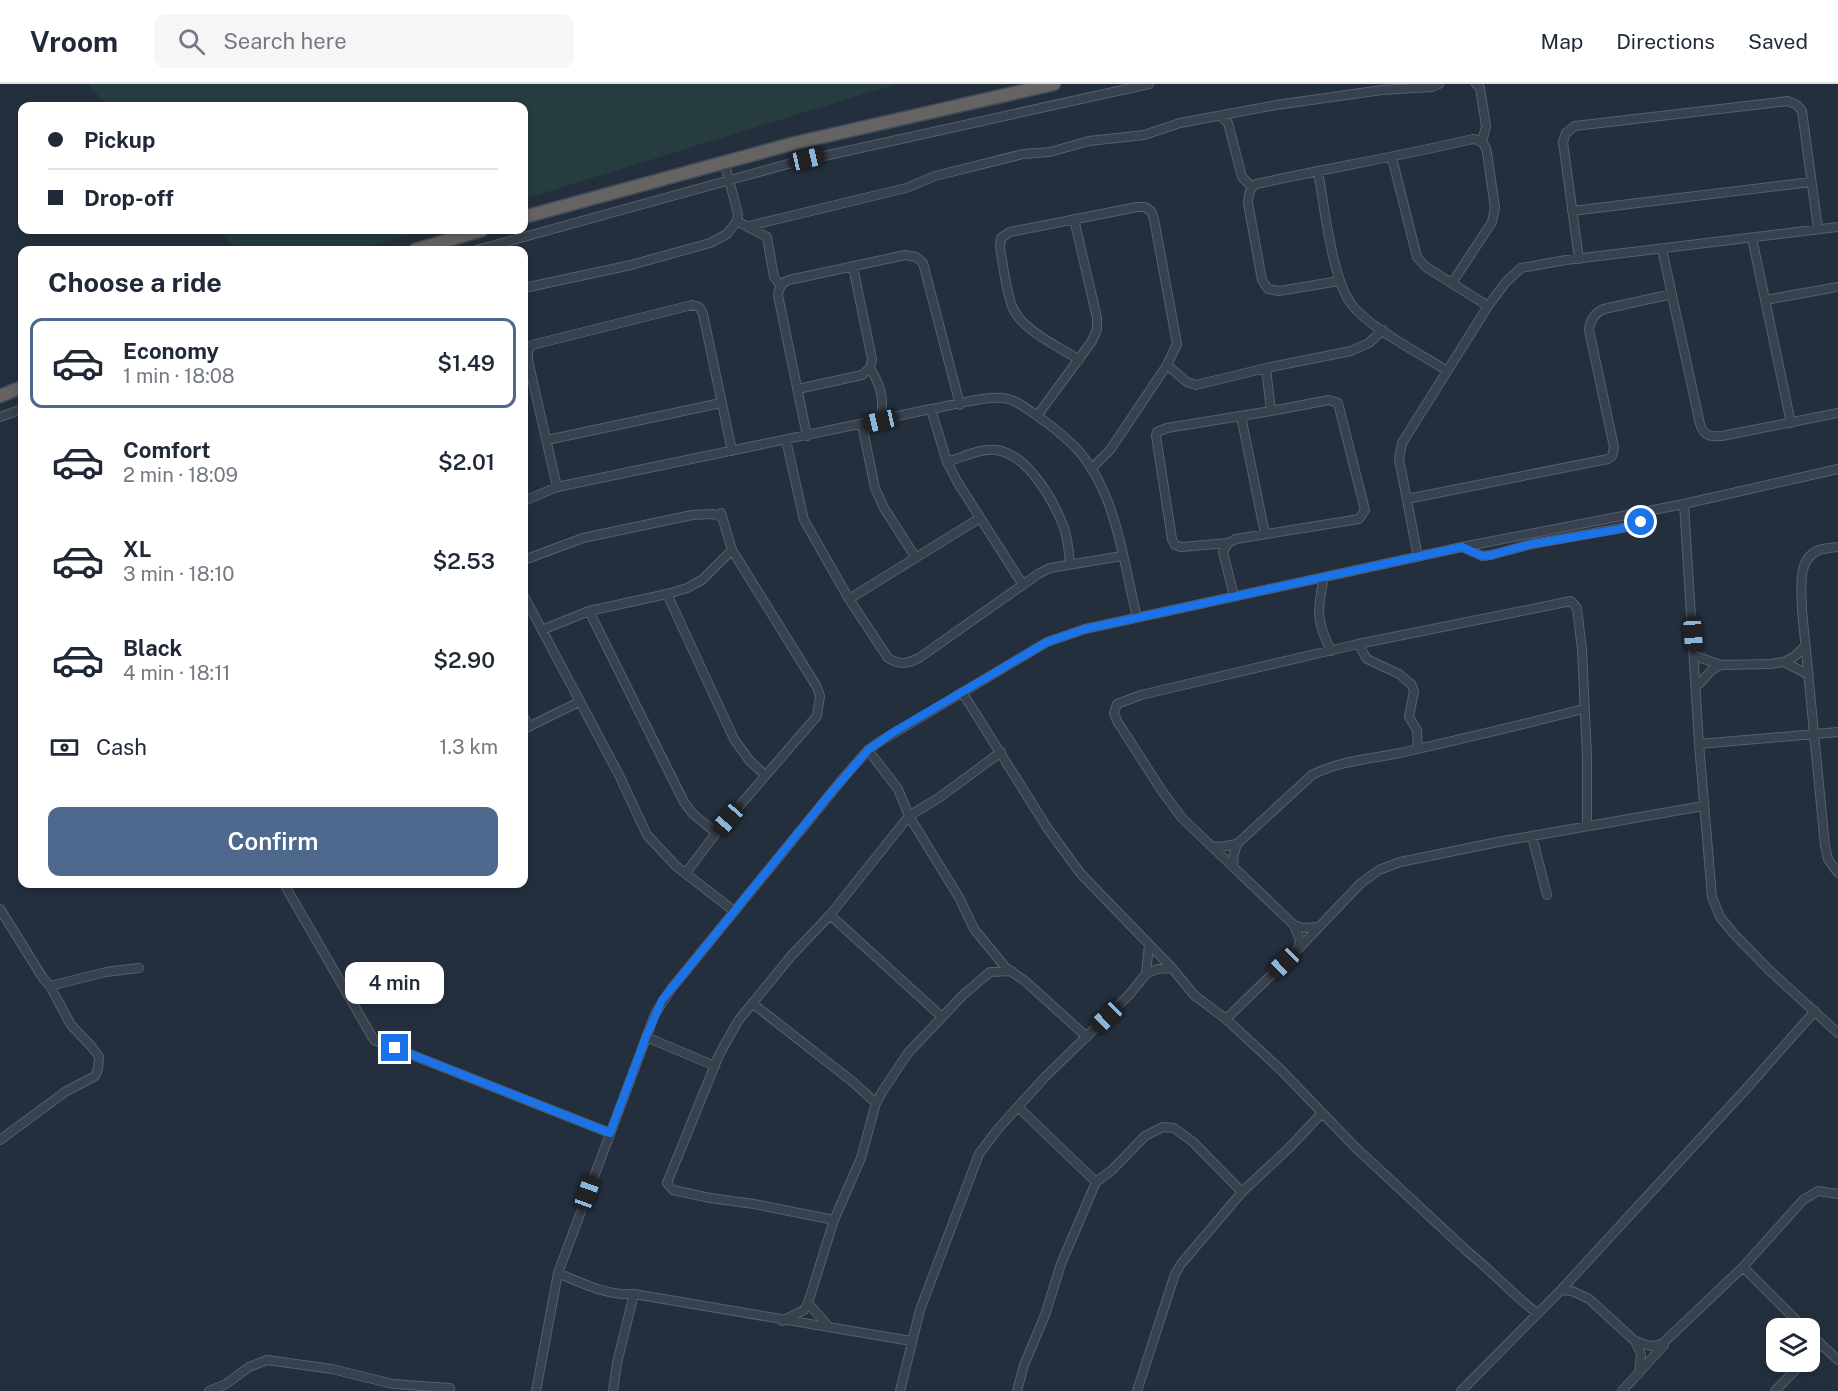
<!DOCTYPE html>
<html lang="en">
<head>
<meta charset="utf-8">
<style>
  body { margin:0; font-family:"Public Sans",sans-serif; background:#f6f6f7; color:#1f2937; height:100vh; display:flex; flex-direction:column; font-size:22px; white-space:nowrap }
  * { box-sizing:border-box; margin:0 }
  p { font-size:20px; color:#747a83 }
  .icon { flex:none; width:33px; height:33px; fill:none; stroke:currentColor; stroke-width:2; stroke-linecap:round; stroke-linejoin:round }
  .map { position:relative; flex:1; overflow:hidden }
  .details { position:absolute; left:18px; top:162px; width:510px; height:642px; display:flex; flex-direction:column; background:#fff; border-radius:12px; box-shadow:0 3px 9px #0003 }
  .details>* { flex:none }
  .banner { position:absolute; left:18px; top:18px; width:510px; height:132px; border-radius:12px; box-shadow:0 3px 9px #0003; display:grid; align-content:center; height:132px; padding:0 30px; background:#fff }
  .buttons { position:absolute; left:1766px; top:1234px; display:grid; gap:12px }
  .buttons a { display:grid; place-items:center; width:54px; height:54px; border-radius:12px; background:#fff; box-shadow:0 3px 9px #0003; font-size:30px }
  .end { position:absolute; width:27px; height:27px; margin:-14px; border:8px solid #1a73e8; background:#fff; box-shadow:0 0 0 3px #fff }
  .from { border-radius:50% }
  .bubble { position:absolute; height:42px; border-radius:12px; background:#fff; box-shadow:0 3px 9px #0003; font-size:20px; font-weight:600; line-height:42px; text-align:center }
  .car { position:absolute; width:18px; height:36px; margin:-18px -9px; border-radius:8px; box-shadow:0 0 4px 2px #0007; background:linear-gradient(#222 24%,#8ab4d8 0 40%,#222 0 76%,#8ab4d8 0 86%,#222 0) }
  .banner b { display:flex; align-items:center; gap:21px; height:57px; font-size:22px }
  .banner b+b { border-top:2px solid #e0e1e3 }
  .banner i { width:15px; height:15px; background:#1f2937 }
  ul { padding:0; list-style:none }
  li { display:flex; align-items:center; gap:18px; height:90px; margin:0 12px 9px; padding:0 18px; border:3px solid transparent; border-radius:12px }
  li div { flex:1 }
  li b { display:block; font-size:22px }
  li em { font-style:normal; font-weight:600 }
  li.current { border-color:#4f688e }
  li>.icon { width:54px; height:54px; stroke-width:1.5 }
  h2 { padding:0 30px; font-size:27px; line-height:72px }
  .pay { display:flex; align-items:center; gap:15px; height:66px; padding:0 30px; font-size:22px }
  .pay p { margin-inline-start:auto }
  .cta { display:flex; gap:12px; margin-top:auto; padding:12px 30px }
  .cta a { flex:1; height:69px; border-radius:12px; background:#4f688e; color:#fff; font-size:24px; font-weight:600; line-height:69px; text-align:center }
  header { display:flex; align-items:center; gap:36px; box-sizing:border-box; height:84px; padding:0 30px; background:#fff; border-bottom:2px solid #e0e1e3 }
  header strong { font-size:28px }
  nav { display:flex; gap:33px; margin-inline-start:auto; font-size:21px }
  .search { width:420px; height:54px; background:#f6f6f7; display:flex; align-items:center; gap:15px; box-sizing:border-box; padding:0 21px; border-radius:12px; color:#747a83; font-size:22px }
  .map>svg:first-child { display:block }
  .green { fill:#263c3f }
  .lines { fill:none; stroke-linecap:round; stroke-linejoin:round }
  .minor-casing { stroke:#565f6c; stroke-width:10 }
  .trunk-casing { stroke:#434c59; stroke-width:15 }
  .minor { stroke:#38414e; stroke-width:8 }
  .trunk { stroke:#656462; stroke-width:12 }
  .route { stroke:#1a73e8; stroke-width:8 }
</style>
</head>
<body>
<header>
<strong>Vroom</strong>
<div class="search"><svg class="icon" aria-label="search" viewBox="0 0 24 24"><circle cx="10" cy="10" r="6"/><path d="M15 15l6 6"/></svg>Search here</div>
<nav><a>Map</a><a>Directions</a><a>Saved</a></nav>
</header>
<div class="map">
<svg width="1838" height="1307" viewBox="0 0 1838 1307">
  <rect width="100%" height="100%" fill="#242f3e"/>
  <path class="green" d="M 88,0 L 896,0 L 524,115 L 524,22 L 108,22 Z
    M 218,146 L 424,146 L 356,166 L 237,166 Z"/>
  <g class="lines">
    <defs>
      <path id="minor" d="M 1476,0 L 1480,4 L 1486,42 L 1482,58
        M 1220,32 L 1228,39 L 1242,93 L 1252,103
        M 1392,74 L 1417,173 L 1426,183 L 1488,222
        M 1318,87 C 1324,120 1332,196 1352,221 C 1370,244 1421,270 1447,287
        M 1572,127 L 1811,98
        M 737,137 L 767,153 L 774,193 L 781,202
        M 749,142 L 906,104 L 935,92 L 1023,70 L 1050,68 L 1089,57 L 1144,51 L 1180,39 L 1276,21 L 1382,6 L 1432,3 L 1439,0
        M 1752,154 L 1791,339
        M 1662,165 L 1700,340 C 1704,352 1710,353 1722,352 L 1838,329
        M 477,166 L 788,80 L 1149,0
        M 1579,175 L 1563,58 L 1566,49 L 1575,42 L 1788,17 L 1797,21 L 1802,27 L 1818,145
        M 1339,197 L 1279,207 L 1268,205 L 1262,196 L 1248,119 C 1249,110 1249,105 1256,100 C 1329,84 1401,72 1473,55 C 1482,56 1485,60 1487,68 L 1495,124 L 1492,138 L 1452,199
        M 524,204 L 631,181 L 710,159 L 727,150 L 737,137 L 738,130 L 724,77
        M 1765,216 L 1838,203
        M 1079,276 C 1057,261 1019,246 1011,219 C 1005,201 1003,181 1000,163 L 1001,154 L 1010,148 L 1137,123 L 1145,123 L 1151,127 L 1154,135 L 1177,260 L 1167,281 L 1110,366 L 1091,385
        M 1167,281 L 1187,298 L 1196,301 L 1266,284 L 1351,267 L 1369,259 L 1383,246
        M 870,284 C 881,302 885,316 880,337
        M 1266,284 L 1271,327
        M 798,305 L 862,291 L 870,284 L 872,275 L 853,183
        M 931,325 L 947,378 L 958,399 L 1023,501
        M 1037,332 L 1092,257 L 1097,245 L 1097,234 L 1074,135
        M 1241,332 L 1265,450
        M 0,333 L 22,325
        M 862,341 L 875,404 L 884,424 L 916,474
        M 807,352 L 778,211 C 779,203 783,198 789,196 L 905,171 L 916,173 L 923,179 L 960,321
        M 547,356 L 721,319
        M 786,356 L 804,436 L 849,515 L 888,574 C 900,581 907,580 919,574 L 1038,490 L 1050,484 L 1122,472
        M 947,378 C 963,373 980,364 996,366 C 1028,370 1054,417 1064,444 C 1068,455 1069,468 1070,480
        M 557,403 L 528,276 L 528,267 L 532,261 L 692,221 L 699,223 L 703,230 L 732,367
        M 1407,415 L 1608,375 L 1612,372 L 1614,363 L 1589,246 C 1590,236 1594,229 1604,225 L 1672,210
        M 524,417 L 557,403 L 931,325 C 949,322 991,310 1008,315 C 1019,317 1037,332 1047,339 C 1058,347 1068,356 1078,366 C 1117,411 1123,477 1137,533
        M 1684,420 L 1699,660 L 1712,813 L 1720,833 L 1734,850 L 1769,886 L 1838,949
        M 1228,459 L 1181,463 L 1175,461 L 1172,455 L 1156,352 L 1157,348 L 1167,344 L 1271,327 L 1329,316 L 1338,319 L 1365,426 L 1359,435 L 1236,455 L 1228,459 L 1223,468 L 1234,512
        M 1462,463 L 1482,472 L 1491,471 L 1532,460 L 1633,442 L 1641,438 L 1650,427
        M 1838,463 C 1832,464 1825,464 1819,466 C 1796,475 1802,506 1802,526 L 1825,762 L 1828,775 L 1838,789
        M 1418,473 L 1399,375 L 1402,359 L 1488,222 L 1506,198 L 1521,184 L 1566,176 L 1838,143
        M 524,476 L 583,454 L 692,431 L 714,430 L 721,433 L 721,429 L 732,466 L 817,603 L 820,612 L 817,632 L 716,749 L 686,789
        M 1324,493 C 1317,526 1316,537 1331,567
        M 667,510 L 734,655 L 749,676 L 765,691
        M 524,512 L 619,691 L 647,751 L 676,782 L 734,827
        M 849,515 L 980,434
        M 589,527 L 684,718 L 693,730 L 716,749
        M 542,546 L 589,527 L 667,510 L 687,504 L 702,496 L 732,466
        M 1358,560 L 1367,575 L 1399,590 L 1411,600 L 1414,607 L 1409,633 L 1417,646 L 1418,665
        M 1695,572 L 1721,581 L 1770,580 L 1784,578 L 1795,572 L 1805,562
        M 1784,578 L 1809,591
        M 1696,603 L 1712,586 L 1721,581
        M 962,608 L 1048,745 L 1081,790 L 1172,884 L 1194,911 L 1226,935 L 1281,986 L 1355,1063 L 1468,1168 C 1493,1188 1513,1211 1538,1230
        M 524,633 L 529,643
        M 524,645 L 579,618
        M 1699,660 L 1838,648
        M 868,666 L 898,705 L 909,732 L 960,815 L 974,845 L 1006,884 L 1025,897 L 1087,953
        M 1532,752 L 1547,811
        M 1212,762 L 1219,763 L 1237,760
        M 1233,782 L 1234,770 L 1237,760 L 1312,691 C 1339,677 1370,675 1400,669 C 1461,655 1522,641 1583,625
        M 284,800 L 374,956 L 610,1049
        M 0,825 L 43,894 L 50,902 L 71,941 L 92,963 L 99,973 L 98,985 L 95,992 L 65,1008 L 0,1056
        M 830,831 L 942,933
        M 1294,841 L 1303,844 L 1318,843
        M 1298,865 L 1300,856 L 1294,841 L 1182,734 L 1162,707 L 1117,637 L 1114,629 L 1117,620 L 1141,611 L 1358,560 L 1571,517 L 1577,524 L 1582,566 L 1587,672 L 1587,742
        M 1146,890 L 1157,885 L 1172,884
        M 50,902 L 106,888 L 139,884
        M 752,919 L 853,998 L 876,1019
        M 1226,935 L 1298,865 L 1361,799 L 1379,786 L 1400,778 L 1503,757 L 1703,722
        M 646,953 L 715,982
        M 1018,1023 L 1096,1098
        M 834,1136 L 754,1120 L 710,1114 L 673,1106 L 667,1099 L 719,971 L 738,937 L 791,872 L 830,831 L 909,732 L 940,713 L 1001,668
        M 1743,1183 L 1805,1245
        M 558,1189 C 582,1199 607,1212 634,1210 L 911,1257
        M 1561,1206 L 1572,1207 L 1589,1215 L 1635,1257 L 1641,1270 L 1639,1290
        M 808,1219 L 829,1243
        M 782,1237 L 804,1226 L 808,1219 L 834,1136 L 861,1074 L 876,1019 L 882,1008 L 908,969 L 963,911 L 990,888 L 1012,887
        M 1809,1249 L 1838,1276
        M 1635,1257 C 1644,1260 1654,1265 1663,1259 L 1743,1183 L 1803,1116 L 1818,1107 L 1838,1110
        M 1809,1272 L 1821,1261
        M 209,1307 L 226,1300 L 249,1283 L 267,1276 L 332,1285 L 393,1300 L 450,1304
        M 536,1307 L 558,1189 L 655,930 L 671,905 L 845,692 L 868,666 L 879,658 L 1047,558 L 1085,545 L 1462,463 L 1684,420 L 1838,385
        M 613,1307 L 617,1279 L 634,1210
        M 900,1307 L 920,1226 L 979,1070 L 997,1046 L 1045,993 L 1128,912 L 1146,890 L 1149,861
        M 1017,1307 L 1024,1281 L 1045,1231 L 1061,1180 L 1096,1098 L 1112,1086 L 1145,1052 L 1163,1043 L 1174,1044 L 1193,1058 L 1242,1108
        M 1137,1307 L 1175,1190 L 1181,1180 L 1242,1108 L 1290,1063 L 1322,1029
        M 1461,1307 L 1561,1206 L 1746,1005 L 1815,927
        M 1622,1307 L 1664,1261
        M 1775,1307 L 1803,1278"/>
      <path id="trunk" d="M 524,133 L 795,59 L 1054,0
        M 415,166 L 482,146
        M 0,312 L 22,303"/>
    </defs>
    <use href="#minor" class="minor-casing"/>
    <use href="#trunk" class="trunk-casing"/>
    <use href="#minor" class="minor"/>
    <use href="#trunk" class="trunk"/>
  </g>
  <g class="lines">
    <path class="route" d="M 395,964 L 610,1049 L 646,953 L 662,916 L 829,711 L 868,666 L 892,649 L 1047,558 L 1085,545 L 1462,463 L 1482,472 L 1491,471 L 1532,460 L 1620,445 L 1641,438"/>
  </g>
</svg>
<div class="buttons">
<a><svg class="icon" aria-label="layers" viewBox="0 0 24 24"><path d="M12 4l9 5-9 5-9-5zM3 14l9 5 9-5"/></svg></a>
</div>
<i class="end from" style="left:1641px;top:438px"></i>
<i class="end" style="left:395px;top:964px"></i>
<div class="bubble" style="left:345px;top:878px;width:99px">4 min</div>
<i class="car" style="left:807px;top:75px;rotate:77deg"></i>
<i class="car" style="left:880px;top:337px;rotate:257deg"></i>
<i class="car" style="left:1693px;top:550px;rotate:176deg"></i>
<i class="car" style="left:728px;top:735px;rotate:221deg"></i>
<i class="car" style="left:1284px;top:879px;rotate:226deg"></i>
<i class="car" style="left:1107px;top:933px;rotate:226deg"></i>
<i class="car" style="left:587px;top:1109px;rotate:20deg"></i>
<div class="banner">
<b><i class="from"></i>Pickup</b>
<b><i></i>Drop-off</b>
</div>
<section class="details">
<h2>Choose a ride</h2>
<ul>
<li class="current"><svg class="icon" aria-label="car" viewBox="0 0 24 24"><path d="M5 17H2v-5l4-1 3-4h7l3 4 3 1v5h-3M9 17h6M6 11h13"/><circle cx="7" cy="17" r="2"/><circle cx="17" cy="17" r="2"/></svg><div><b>Economy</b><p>1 min · 18:08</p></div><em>$1.49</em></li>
<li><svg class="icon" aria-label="car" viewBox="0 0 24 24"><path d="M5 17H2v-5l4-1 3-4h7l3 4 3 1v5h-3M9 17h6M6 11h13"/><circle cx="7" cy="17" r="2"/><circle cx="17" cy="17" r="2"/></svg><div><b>Comfort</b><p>2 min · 18:09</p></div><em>$2.01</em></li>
<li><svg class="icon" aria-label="car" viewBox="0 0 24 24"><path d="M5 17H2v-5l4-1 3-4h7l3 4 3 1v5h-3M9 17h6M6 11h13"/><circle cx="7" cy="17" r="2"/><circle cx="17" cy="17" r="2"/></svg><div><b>XL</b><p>3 min · 18:10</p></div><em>$2.53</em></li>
<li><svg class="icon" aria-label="car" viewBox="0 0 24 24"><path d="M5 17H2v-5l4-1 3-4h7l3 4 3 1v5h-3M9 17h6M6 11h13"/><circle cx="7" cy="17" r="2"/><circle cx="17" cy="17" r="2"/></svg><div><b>Black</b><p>4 min · 18:11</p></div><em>$2.90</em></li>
</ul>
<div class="pay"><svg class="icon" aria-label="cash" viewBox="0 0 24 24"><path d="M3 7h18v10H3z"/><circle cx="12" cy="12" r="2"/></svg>Cash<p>1.3 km</p></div>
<div class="cta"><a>Confirm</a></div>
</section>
</div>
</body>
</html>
